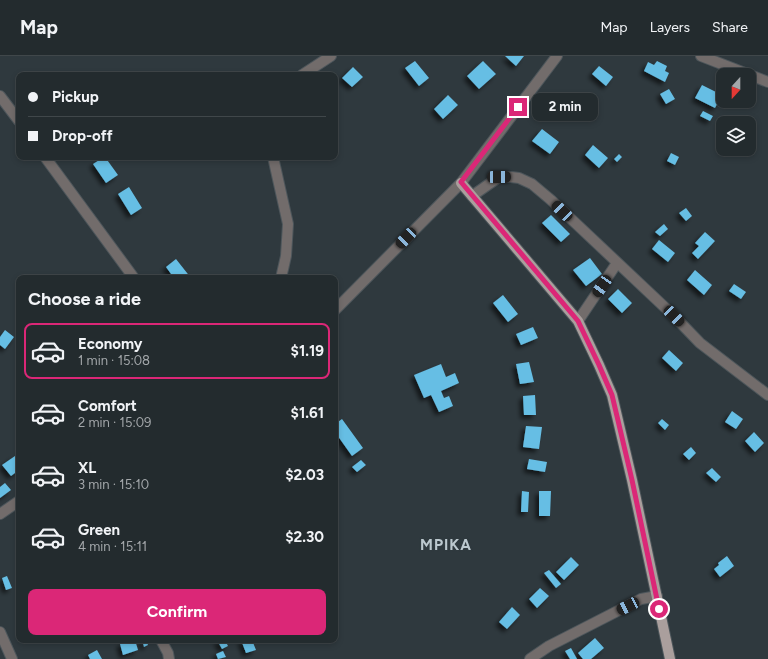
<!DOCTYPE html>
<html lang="en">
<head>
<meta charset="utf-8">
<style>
  body { margin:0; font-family:Figtree,sans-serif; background:#2b3336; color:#f1f3f6; height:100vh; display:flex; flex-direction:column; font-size:15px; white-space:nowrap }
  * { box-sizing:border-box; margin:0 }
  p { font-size:13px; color:#a3a7aa }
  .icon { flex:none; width:22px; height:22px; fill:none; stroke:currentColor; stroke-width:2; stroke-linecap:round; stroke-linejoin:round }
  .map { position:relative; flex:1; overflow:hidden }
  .panel { position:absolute; left:16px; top:219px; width:322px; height:368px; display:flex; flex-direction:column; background:#232b2e; border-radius:8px; box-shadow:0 2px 6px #0003,0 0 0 1px #40474a }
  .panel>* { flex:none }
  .top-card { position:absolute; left:16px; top:16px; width:322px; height:88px; border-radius:8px; box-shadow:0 2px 6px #0003,0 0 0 1px #40474a; display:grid; align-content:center; height:88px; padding:0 12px; background:#232b2e }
  .needle { width:26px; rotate:201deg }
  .tools { position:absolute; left:716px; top:12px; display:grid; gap:8px }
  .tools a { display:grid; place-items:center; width:40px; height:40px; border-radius:8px; background:#232b2e; box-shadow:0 2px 6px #0003,0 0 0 1px #40474a; font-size:20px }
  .end { position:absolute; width:18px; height:18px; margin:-9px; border:5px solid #db2777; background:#fff; box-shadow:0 0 0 2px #fff }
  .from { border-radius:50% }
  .bubble { position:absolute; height:28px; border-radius:8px; background:#232b2e; box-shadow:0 2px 6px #0003,0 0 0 1px #40474a; font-size:13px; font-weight:700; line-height:28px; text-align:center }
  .car { position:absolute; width:12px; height:24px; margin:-12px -6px; border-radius:5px; box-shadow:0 0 3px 1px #0007; background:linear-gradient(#222 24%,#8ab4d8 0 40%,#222 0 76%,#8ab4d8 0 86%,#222 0) }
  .top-card b { display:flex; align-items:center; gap:14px; height:38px; font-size:15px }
  .top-card b+b { border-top:1px solid #40474a }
  .top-card i { width:10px; height:10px; background:#f1f3f6 }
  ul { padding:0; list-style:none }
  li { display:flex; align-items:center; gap:12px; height:56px; margin:0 8px 6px; padding:0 4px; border:2px solid transparent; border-radius:8px }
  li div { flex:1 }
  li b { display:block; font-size:15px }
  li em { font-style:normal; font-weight:700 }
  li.active { border-color:#db2777 }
  li>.icon { width:36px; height:36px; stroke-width:1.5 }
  h2 { padding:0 12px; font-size:18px; line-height:48px }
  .cta { display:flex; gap:8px; margin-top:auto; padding:8px 12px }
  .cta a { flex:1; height:46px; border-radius:8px; background:#db2777; color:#fff; font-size:16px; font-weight:700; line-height:46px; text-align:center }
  header { display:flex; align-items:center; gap:24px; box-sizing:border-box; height:56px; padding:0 20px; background:#232b2e; border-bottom:1px solid #40474a }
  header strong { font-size:19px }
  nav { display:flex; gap:22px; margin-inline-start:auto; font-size:14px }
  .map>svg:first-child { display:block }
  .building { fill:#66bee4; filter:url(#shadow) }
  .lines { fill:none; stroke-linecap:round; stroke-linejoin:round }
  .minor-casing { stroke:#4d565b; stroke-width:12 }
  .major-casing { stroke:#4d565b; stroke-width:12 }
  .minor { stroke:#726c6b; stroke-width:10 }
  .major { stroke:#aa9f9d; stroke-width:10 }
  .route { stroke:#db2777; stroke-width:5 }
  .labels { text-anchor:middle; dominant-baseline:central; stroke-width:4; stroke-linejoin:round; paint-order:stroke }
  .district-label { font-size:15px; font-weight:bold; letter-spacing:1px; fill:#bcc8ce; stroke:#2f393e }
</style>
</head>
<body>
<header>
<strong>Map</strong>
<nav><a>Map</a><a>Layers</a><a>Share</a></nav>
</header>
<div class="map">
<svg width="768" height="603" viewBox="0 0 768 603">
  <defs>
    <filter id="shadow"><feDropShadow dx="-3.5" dy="3.5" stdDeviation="2" flood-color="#0009"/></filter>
  </defs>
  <rect width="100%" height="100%" fill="#2f393e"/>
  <path class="building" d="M 505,0 L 524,0 L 516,10 Z
    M 415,5 L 429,22 L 419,30 L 405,12 Z
    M 483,5 L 496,18 L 479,33 L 467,20 Z
    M 657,5 L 667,10 L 665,15 L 669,17 L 665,26 L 644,15 L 648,6 L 654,9 Z
    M 599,10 L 613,21 L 606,30 L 592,18 Z
    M 353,11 L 363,21 L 352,31 L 342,22 Z
    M 702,29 L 722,39 L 715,52 L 695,42 Z
    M 669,33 L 675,43 L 666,48 L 660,38 Z
    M 448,39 L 458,49 L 443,63 L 434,53 Z
    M 703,55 L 713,60 L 710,65 L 700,60 Z
    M 542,73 L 559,86 L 550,98 L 532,85 Z
    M 593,89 L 608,102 L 599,112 L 585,99 Z
    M 671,97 L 679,101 L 675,109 L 667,105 Z
    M 619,98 L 622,101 L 617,106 L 614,103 Z
    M 104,101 L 105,101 L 118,119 L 106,127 L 93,108 Z
    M 129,131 L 142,152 L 131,159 L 118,138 Z
    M 686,152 L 692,160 L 686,165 L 679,157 Z
    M 551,159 L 570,178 L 561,186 L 542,167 Z
    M 664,168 L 668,173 L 660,180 L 655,176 Z
    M 705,176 L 715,185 L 698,203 L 692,197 L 699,190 L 695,187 Z
    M 659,184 L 675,197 L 668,206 L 652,193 Z
    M 590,202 L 602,218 L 586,230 L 573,214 Z
    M 176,203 L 191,222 L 174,222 L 166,211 Z
    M 695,214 L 712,229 L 704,239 L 687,224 Z
    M 306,219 L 314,222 L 305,222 Z
    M 734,228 L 746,236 L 741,243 L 729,235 Z
    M 618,233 L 632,247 L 622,257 L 608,243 Z
    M 503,239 L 518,258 L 508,266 L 493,247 Z
    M 533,271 L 538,282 L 521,289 L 516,278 Z
    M 5,274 L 14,281 L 5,293 L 0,289 L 0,281 Z
    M 669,294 L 683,307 L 676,315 L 662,302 Z
    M 529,306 L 534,326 L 520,328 L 516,308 Z
    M 441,308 L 446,321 L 455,317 L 459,327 L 441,335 L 444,342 L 449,340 L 453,350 L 439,356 L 431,339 L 424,342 L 414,319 Z
    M 535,339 L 536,359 L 524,359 L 523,340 Z
    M 732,355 L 743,363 L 736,373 L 725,366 Z
    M 342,363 L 363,392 L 352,400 L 335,376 L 335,368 Z
    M 662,363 L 669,369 L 665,374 L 658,367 Z
    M 526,370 L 542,371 L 539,393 L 523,391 Z
    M 754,376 L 764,387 L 755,396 L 745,385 Z
    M 691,391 L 696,397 L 689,404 L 683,398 Z
    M 15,400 L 19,406 L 19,414 L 11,420 L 2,409 Z
    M 529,403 L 547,406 L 545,416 L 527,413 Z
    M 361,404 L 366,409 L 357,416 L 352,411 Z
    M 712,412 L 721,421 L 716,426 L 706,417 Z
    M 5,427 L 11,434 L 0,442 L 0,431 Z
    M 522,435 L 529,436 L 528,456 L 521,456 Z
    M 539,435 L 551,435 L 550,460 L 539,460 Z
    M 727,500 L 734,510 L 720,521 L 714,513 L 719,509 L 718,507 Z
    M 571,501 L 579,509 L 564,524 L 556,516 Z
    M 549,514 L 561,528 L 556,532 L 544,517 Z
    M 7,520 L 12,532 L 6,534 L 2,522 Z
    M 540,532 L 549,540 L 537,552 L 529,543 Z
    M 512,551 L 520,559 L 507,573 L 499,566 Z
    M 595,582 L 604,592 L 591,603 L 583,603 L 578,597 Z
    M 130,584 L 135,584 L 138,594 L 123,599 L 120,588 Z
    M 142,584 L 146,584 L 148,589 L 144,591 Z
    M 217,584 L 225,584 L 228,590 L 222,593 Z
    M 241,584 L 252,584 L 256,594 L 246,597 Z
    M 571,592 L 577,603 L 570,603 L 565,595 Z
    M 97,594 L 102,603 L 90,603 L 88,599 Z
    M 223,595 L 226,601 L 218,603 L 216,598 Z"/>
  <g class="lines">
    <defs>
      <path id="minor" d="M 701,0 L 768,26
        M 302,19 L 331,0
        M 0,40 L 19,65
        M 45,101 L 134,222
        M 273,101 L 288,168 L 286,200 L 281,222
        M 472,140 L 499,121 L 511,121 L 519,122 L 532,128 L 551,144 L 674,260 L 700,287 L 768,339
        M 335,254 L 461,127 L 557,0
        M 578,265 L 617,207
        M 0,458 L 19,445
        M 0,576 L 12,603
        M 161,584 L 168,597 L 169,603
        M 530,603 L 549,590 L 641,543 L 657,540"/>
      <path id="major" d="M 461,127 L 578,265 L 599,309 L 612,339 L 632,424 L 670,603"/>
    </defs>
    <use href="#minor" class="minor-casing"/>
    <use href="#major" class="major-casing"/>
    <use href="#minor" class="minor"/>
    <use href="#major" class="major"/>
  </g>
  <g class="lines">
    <path class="route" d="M 518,51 L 461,126 L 578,265 L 599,309 L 612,339 L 632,424 L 659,553"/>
  </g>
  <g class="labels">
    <g class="district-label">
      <text x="446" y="489">MPIKA</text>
    </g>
  </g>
</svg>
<div class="tools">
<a><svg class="needle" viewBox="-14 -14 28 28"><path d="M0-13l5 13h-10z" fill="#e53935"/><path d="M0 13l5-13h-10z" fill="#a3a7aa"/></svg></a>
<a><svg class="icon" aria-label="layers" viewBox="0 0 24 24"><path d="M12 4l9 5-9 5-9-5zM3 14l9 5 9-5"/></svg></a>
</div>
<i class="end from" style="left:659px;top:553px"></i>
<i class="end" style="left:518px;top:51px"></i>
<div class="bubble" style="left:532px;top:37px;width:66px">2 min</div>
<i class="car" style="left:499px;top:121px;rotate:89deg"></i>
<i class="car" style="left:562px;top:155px;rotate:314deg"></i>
<i class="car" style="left:406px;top:182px;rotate:224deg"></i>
<i class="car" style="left:602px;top:230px;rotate:215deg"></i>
<i class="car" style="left:674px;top:260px;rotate:135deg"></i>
<i class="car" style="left:628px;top:550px;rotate:243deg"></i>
<div class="top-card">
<b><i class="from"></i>Pickup</b>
<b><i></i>Drop-off</b>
</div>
<section class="panel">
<h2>Choose a ride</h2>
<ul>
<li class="active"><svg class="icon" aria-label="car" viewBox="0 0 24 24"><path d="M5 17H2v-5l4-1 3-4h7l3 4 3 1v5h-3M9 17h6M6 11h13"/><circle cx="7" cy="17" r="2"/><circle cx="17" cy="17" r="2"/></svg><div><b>Economy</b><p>1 min · 15:08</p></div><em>$1.19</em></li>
<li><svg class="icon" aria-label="car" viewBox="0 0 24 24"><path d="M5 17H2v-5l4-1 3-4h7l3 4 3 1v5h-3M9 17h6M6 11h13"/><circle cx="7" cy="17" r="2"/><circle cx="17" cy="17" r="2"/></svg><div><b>Comfort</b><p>2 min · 15:09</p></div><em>$1.61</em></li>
<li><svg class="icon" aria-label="car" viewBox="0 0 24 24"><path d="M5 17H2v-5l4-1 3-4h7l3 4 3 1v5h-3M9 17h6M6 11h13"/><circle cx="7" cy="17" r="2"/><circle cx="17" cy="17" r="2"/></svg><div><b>XL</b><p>3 min · 15:10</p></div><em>$2.03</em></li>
<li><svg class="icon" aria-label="car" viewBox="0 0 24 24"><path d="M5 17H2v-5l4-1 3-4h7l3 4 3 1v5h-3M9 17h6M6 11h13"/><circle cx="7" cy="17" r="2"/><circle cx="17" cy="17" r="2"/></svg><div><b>Green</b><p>4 min · 15:11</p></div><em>$2.30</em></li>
</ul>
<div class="cta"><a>Confirm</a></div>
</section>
</div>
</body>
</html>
